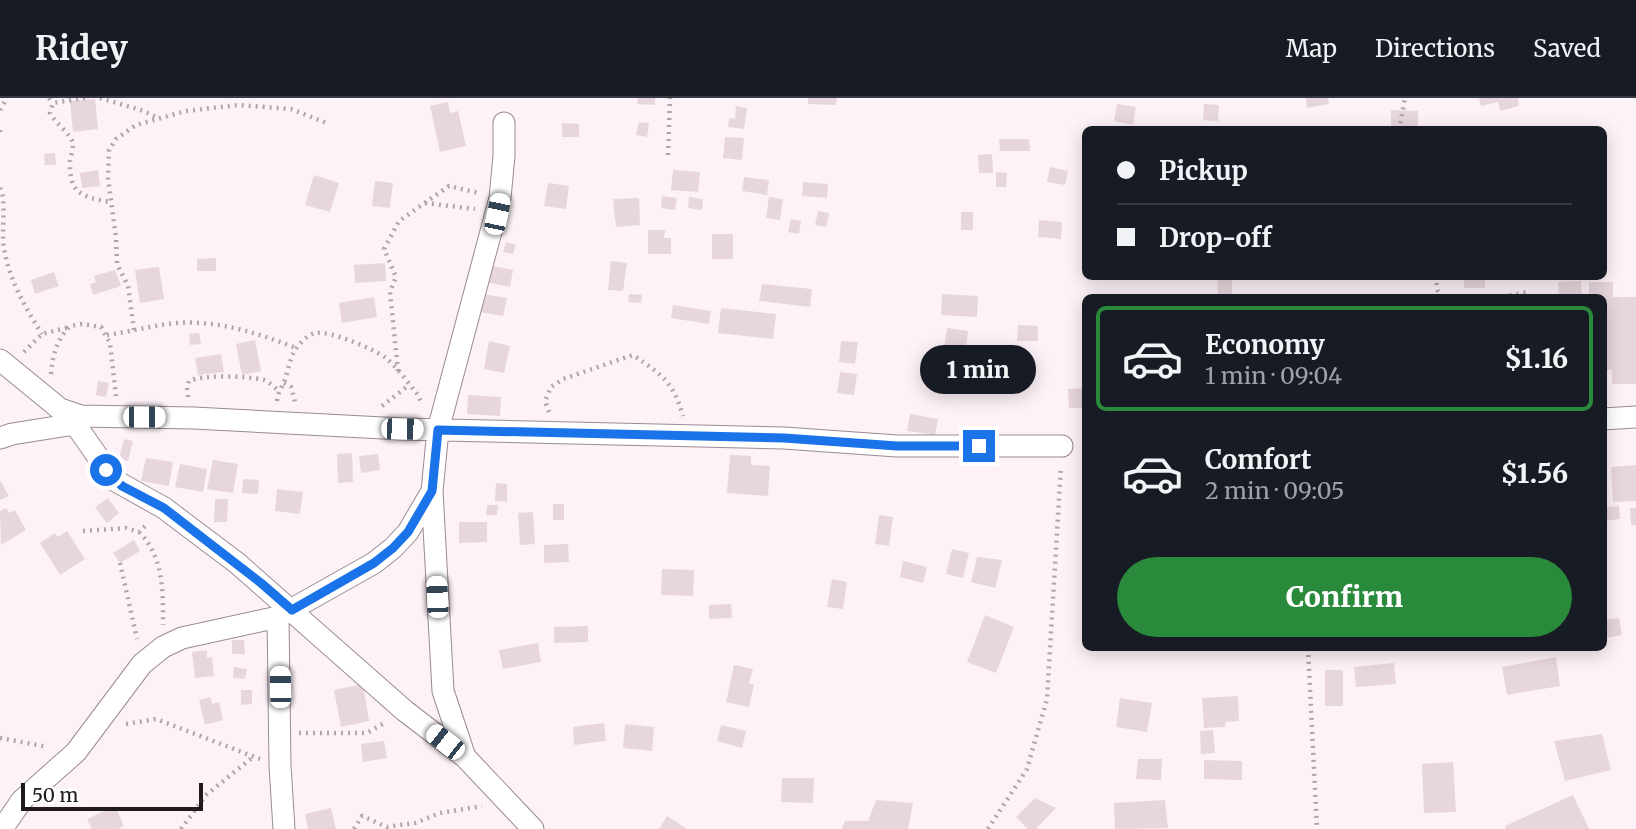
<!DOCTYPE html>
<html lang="en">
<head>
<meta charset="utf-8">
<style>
  body { margin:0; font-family:Merriweather,serif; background:#242831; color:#f1f3f6; height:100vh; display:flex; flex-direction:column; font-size:26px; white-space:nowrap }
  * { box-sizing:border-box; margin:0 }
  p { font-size:23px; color:#9ea1a6 }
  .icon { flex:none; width:38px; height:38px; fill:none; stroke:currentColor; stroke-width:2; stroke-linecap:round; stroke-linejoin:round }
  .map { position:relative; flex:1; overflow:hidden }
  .panel { position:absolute; left:1082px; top:196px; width:525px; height:357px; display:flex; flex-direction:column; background:#171b24; border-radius:10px; box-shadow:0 4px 18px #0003 }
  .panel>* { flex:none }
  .banner { position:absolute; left:1082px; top:28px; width:525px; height:154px; border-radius:10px; box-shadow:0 4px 18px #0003; display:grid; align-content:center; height:154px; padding:0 35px; background:#171b24 }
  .scale { position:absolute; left:21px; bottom:18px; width:182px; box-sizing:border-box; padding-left:7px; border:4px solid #201a1d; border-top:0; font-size:19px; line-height:24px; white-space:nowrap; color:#201a1d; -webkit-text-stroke:5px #fff; paint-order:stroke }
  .end { position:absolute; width:32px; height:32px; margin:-16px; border:9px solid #1a73e8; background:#fff; box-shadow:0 0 0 4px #fff }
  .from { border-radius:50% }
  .bubble { position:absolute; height:49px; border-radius:24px; background:#171b24; box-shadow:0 4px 18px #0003; font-size:23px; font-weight:800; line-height:49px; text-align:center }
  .car { position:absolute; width:21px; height:42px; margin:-21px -10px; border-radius:9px; box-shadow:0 0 5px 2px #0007; background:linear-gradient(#fff 24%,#345 0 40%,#fff 0 76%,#345 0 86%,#fff 0) }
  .banner b { display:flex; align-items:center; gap:24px; height:66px; font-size:26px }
  .banner b+b { border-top:2px solid #363941 }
  .banner i { width:18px; height:18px; background:#f1f3f6 }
  ul { padding:12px 0 0; list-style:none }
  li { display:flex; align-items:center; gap:21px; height:105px; margin:0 14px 10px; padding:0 21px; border:4px solid transparent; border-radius:10px }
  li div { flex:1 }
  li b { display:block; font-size:26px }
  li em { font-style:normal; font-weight:800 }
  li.active { border-color:#2a8a3c }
  li>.icon { width:63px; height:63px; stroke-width:1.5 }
  .button { display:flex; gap:14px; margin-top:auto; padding:14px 35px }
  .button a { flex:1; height:80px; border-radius:42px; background:#2a8a3c; color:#fff; font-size:28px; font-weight:800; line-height:80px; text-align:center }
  header { display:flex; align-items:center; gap:42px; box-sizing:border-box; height:98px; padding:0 35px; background:#171b24; border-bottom:2px solid #363941 }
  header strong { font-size:33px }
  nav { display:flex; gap:38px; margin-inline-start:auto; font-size:24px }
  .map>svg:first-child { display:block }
  .building { fill:#e8d6de }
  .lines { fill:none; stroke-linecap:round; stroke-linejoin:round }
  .minor-casing { stroke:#9b8a92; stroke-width:23 }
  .path { stroke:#afa6aa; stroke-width:4.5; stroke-dasharray:2 5; stroke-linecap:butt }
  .minor { stroke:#fff; stroke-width:21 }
  .route { stroke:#1a73e8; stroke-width:9 }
</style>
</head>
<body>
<header>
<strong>Ridey</strong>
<nav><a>Map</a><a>Directions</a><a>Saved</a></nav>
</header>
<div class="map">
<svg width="1636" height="731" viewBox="0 0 1636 731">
  <rect width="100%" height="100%" fill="#fdf2f7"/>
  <path class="building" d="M 638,0 L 655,0 L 655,7 L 637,6 Z
    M 808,0 L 837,0 L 836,7 L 808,6 Z
    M 1306,0 L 1328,0 L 1329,6 L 1307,10 Z
    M 1479,0 L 1518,0 L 1519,8 L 1500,13 L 1498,4 L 1481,8 Z
    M 95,1 L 98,31 L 73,34 L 70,3 Z
    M 448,4 L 450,15 L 458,13 L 466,48 L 440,54 L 430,8 Z
    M 1117,6 L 1136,9 L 1133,27 L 1114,23 Z
    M 1204,6 L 1219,7 L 1218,23 L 1203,22 Z
    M 736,8 L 747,10 L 744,31 L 728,29 L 729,20 L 735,21 Z
    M 1391,12 L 1418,13 L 1418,31 L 1391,31 Z
    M 639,24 L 649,25 L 647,39 L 636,37 Z
    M 562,25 L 579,26 L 579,39 L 562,39 Z
    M 725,39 L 744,40 L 742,62 L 723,60 Z
    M 999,41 L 1029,41 L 1030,53 L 1000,53 Z
    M 55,55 L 56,67 L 45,67 L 44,56 Z
    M 992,56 L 993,75 L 979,75 L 978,57 Z
    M 1050,69 L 1068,73 L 1065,87 L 1047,84 Z
    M 98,72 L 100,88 L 82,90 L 80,75 Z
    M 673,72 L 700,74 L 698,94 L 671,92 Z
    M 996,74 L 1007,75 L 1006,89 L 996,89 Z
    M 314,77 L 339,85 L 330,114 L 305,107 Z
    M 744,79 L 769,82 L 767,97 L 742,93 Z
    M 375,83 L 393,85 L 390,110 L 372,108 Z
    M 803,84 L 828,86 L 827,100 L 802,98 Z
    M 548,85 L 569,88 L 566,111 L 544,108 Z
    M 662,98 L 677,100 L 675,112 L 661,110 Z
    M 689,99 L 703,101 L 702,112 L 688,110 Z
    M 769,99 L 783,101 L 780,122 L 766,120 Z
    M 639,100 L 640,127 L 616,129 L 613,101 Z
    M 818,113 L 829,115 L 826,129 L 815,127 Z
    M 961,114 L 973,114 L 973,132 L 961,132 Z
    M 791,121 L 801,123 L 799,136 L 788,134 Z
    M 1039,122 L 1062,124 L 1061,141 L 1038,139 Z
    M 648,132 L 665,132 L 664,140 L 671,140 L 671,156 L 648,156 Z
    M 712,136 L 733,136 L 733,161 L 712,161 Z
    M 506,144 L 516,147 L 513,156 L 503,154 Z
    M 216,160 L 216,173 L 197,173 L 197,161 Z
    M 611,163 L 627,165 L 623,193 L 608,192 Z
    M 385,165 L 386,183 L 355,185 L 354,167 Z
    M 488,167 L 513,172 L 510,189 L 485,184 Z
    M 159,169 L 164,201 L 140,205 L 135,172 Z
    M 115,172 L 121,188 L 93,197 L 90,186 L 96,184 L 94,178 Z
    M 54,174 L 59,188 L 35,196 L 31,182 Z
    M 1217,178 L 1232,178 L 1232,197 L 1218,197 Z
    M 1464,178 L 1485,178 L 1485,190 L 1464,190 Z
    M 1581,183 L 1582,198 L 1559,199 L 1558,184 Z
    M 1589,184 L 1613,184 L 1613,199 L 1636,199 L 1636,286 L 1612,286 L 1612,272 L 1603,272 L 1603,200 L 1589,200 Z
    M 762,186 L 812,191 L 810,209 L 759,203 Z
    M 483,196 L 507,200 L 503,218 L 479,214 Z
    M 629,196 L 642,197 L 641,205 L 628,204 Z
    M 942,196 L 978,198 L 977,219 L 941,217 Z
    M 374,199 L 377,219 L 342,225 L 339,205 Z
    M 673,207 L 711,213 L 709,226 L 671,220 Z
    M 721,210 L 776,216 L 773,241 L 718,235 Z
    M 1018,227 L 1038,228 L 1038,243 L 1017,243 Z
    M 947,230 L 968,233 L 964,267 L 942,264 Z
    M 199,235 L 201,246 L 190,247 L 189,236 Z
    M 255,242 L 261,273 L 242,277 L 236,246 Z
    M 489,243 L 510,248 L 504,275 L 484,271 Z
    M 841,243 L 858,244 L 855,266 L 839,264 Z
    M 221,256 L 224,274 L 198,277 L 195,260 Z
    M 840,274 L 857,276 L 854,297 L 837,295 Z
    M 98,283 L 109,285 L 106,299 L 96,297 Z
    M 1085,290 L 1085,310 L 1069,310 L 1068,291 Z
    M 468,297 L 501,299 L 500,318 L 467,316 Z
    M 910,316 L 938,321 L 935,337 L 907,333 Z
    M 124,341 L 133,343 L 128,363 L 119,361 Z
    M 352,355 L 353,384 L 338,385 L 337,356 Z
    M 378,356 L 380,372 L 361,375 L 359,358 Z
    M 730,357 L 751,358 L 751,367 L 770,368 L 768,398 L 727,395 Z
    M 146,360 L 173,364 L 169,388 L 141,383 Z
    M 213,362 L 238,366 L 233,395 L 207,391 Z
    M 180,366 L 207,371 L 203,394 L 175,389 Z
    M 1636,367 L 1636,403 L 1613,404 L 1611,369 Z
    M 243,381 L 259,382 L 258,396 L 242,395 Z
    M 0,382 L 9,398 L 0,402 Z
    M 496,385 L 507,386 L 507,404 L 495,403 Z
    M 277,391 L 303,394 L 300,416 L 275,413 Z
    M 108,400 L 119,415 L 107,425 L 95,409 Z
    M 215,401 L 228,401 L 227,424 L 214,424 Z
    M 553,406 L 564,406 L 564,422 L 553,422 Z
    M 487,407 L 498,407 L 497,417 L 486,417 Z
    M 1619,408 L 1620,421 L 1603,423 L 1603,409 Z
    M 6,410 L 9,415 L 15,412 L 26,432 L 1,447 L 0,413 Z
    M 1630,410 L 1636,410 L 1636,427 L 1631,427 Z
    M 533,414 L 535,446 L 520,447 L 518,415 Z
    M 879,417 L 893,419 L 889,448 L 875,446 Z
    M 459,424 L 487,424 L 487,444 L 459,445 Z
    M 67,433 L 85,461 L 60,477 L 40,445 L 55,435 L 58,439 Z
    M 134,442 L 140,453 L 120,465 L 113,455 Z
    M 568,446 L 569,464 L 544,465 L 544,447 Z
    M 952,451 L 969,455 L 963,480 L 946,476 Z
    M 977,459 L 1002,462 L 995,490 L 971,484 Z
    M 903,463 L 927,469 L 923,485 L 900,479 Z
    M 662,471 L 694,472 L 693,498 L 661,497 Z
    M 832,481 L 847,484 L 843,511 L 827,509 Z
    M 731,506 L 732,520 L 709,521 L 709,507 Z
    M 985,517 L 1014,529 L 996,575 L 967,564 Z
    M 1619,520 L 1622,537 L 1606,540 L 1603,522 Z
    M 588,528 L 588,544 L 554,545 L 554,529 Z
    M 232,542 L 244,542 L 245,556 L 232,556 Z
    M 538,545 L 541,564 L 503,571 L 499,552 Z
    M 207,552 L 207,560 L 212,559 L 214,578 L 195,580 L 192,554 Z
    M 1556,559 L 1560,588 L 1507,597 L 1502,569 Z
    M 1394,565 L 1396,586 L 1356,589 L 1354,569 Z
    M 734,567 L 753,571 L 749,585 L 754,586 L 749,609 L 726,604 Z
    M 234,569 L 247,571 L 245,581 L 233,580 Z
    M 1325,572 L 1343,572 L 1343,608 L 1325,608 Z
    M 363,586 L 369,623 L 341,629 L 334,592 Z
    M 241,592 L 252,592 L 252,606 L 241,607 Z
    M 1238,598 L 1239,623 L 1226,624 L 1225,629 L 1204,630 L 1202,600 Z
    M 210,599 L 212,606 L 219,604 L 223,622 L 205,627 L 199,602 Z
    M 1120,600 L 1152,605 L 1147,634 L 1116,629 Z
    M 604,625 L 606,643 L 574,647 L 573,629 Z
    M 625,626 L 654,629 L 652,653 L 623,650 Z
    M 721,627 L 746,633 L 742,650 L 717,643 Z
    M 1213,632 L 1215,655 L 1201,656 L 1200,633 Z
    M 1602,636 L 1611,672 L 1565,683 L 1554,643 Z
    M 384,643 L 387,660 L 363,664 L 361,646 Z
    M 1138,661 L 1162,661 L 1161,682 L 1136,681 Z
    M 1204,662 L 1242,663 L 1242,682 L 1204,681 Z
    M 1453,664 L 1456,714 L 1424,715 L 1422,666 Z
    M 782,680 L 814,680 L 813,705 L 781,704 Z
    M 1573,697 L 1589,731 L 1506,731 L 1505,728 Z
    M 1035,700 L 1056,710 L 1036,731 L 1028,731 L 1016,719 Z
    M 876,702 L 913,705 L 908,731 L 842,731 L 845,723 L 868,723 Z
    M 1165,702 L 1168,730 L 1115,731 L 1114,705 Z
    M 115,708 L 124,728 L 118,731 L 92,731 L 87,721 Z
    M 331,710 L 336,731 L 308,731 L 305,716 Z
    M 667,718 L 687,731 L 659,731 Z"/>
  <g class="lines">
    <defs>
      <path id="minor" d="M 504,25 L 504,58 L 500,100 L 438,332 L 432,393 L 443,593 L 465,659 L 533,731
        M 0,262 L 60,311 L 81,318 L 194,320 L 402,331 L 784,340 L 897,348 L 1062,348
        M 71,316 L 75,326 L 114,382 L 164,410 L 237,465 L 405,613 L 465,659
        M 1603,321 L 1636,319
        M 0,340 L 12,336 L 75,326
        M 278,519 L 280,668 L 284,731
        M 2,731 L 22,702 L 76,654 L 142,566 L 163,549 L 182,540 L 278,519 L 374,465 L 393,450 L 408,434 L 432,393"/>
    </defs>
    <use href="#minor" class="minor-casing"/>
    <path class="path" d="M 49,0 L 53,5
      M 85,0 L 53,5 L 50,15 C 55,25 72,37 73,46 C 73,51 71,58 70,63 C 69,96 82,99 110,104
      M 100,0 L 144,13 L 158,20
      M 0,12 L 7,0
      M 0,32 L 0,38
      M 1399,32 L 1405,0
      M 668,57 L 670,0
      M 0,90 C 7,101 1,134 4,150 C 9,182 25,209 42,236
      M 425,105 L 475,111
      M 1435,178 L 1438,193 L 1445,200
      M 1496,200 L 1528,194
      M 134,232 L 128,188 L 117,166 L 116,140 L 108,80 L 109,52 L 116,41 L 136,27 L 186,13 L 238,7 L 291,11 L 329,26
      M 107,237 C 127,234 147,229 167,226 C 212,220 255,234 296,250
      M 24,254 L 42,236 L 70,229
      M 398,273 L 390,194 L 396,179 L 384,151 L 399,123 L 449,88 L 479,95
      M 51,276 C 53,256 56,243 70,228 L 82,226 L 101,229 L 110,245 L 116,298
      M 284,285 L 291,289 L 295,304
      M 188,299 L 187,290 L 189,283 C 206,276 246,278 264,282 C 269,284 274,289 278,292
      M 277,303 C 278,294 281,291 284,284 C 289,272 289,259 298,248 C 302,243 308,237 315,235 C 329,232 374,251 386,260 C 398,270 408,285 418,297 L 421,304
      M 382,308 L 409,287
      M 549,314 L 545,303 L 551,289 L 563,281 L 633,257 C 662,277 673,283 683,318
      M 83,433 L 126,430 L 139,434 L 148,425
      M 139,434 C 164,459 163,494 163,527
      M 120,465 L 137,541
      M 1308,550 L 1317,731
      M 126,626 L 156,621 L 260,661
      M 299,635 L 367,635 L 386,624
      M 0,640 L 48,649
      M 181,731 L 206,697 L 253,659
      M 354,731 L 362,718 L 387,729 L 415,725 L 440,715 L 482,708
      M 988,731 L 1027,671 L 1047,601 L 1061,368"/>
    <use href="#minor" class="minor"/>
  </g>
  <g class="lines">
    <path class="route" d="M 106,372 L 122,388 L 164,410 L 261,485 L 292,512 L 374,465 L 393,450 L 408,434 L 432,393 L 438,332 L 784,340 L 897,348 L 979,348"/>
  </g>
</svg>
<div class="scale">50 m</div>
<i class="end from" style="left:106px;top:372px"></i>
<i class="end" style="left:979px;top:348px"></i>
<div class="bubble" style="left:920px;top:247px;width:116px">1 min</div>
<i class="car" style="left:497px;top:116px;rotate:12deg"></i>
<i class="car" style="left:144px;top:319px;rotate:90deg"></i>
<i class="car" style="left:402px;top:331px;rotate:91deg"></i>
<i class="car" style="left:437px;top:499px;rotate:357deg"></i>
<i class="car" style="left:280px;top:589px;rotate:359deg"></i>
<i class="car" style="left:445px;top:644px;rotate:308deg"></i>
<div class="banner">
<b><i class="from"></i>Pickup</b>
<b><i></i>Drop-off</b>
</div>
<section class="panel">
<ul>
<li class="active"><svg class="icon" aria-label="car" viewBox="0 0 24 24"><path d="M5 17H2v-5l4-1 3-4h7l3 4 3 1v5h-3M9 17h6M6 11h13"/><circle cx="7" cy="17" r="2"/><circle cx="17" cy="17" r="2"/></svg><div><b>Economy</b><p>1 min · 09:04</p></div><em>$1.16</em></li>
<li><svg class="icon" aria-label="car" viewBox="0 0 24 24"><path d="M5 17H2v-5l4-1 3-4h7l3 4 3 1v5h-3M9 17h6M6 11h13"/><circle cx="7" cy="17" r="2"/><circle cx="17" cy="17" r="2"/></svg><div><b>Comfort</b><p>2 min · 09:05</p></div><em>$1.56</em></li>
</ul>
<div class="button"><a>Confirm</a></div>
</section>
</div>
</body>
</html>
